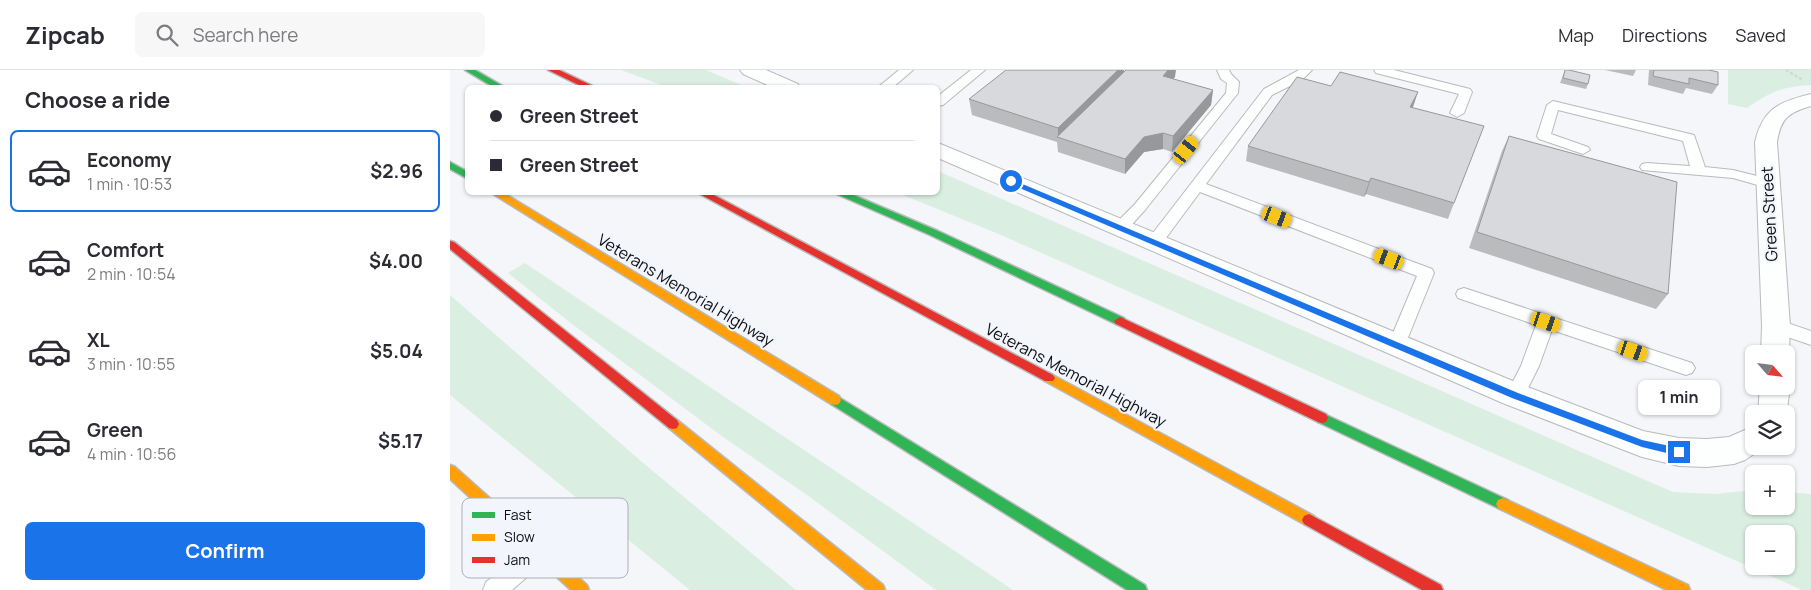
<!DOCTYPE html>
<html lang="en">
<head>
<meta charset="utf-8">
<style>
  body { margin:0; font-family:Manrope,sans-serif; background:#f7f7f7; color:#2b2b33; height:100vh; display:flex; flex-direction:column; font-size:19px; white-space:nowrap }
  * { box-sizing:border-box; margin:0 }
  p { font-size:16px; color:#7c7c81 }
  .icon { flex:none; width:28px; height:28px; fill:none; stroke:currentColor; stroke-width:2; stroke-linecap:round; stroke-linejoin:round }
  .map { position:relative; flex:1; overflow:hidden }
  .side { display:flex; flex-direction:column; background:#fff; width:450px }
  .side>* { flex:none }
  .hud { position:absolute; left:15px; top:15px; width:475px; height:110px; border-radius:8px; box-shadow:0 1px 4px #0004; display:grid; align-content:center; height:110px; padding:0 25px; background:#fff }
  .needle { width:32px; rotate:118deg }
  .buttons { position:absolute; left:1295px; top:275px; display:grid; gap:10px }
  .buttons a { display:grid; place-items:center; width:50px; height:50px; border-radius:8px; background:#fff; box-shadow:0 1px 4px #0004; font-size:25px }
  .end { position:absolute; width:22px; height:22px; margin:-11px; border:6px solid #1a73e8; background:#fff; box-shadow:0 0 0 2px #fff }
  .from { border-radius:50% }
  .bubble { position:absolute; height:35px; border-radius:8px; background:#fff; box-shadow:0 1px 4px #0004; font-size:16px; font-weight:700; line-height:35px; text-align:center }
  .car { position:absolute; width:15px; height:30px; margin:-15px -8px; border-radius:6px; box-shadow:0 0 4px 1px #0007; background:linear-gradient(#f5c518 24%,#345 0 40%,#f5c518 0 76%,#345 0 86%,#f5c518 0) }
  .hud b { display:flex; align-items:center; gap:18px; height:48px; font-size:19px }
  .hud b+b { border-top:1px solid #e1e1e2 }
  .hud i { width:12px; height:12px; background:#2b2b33 }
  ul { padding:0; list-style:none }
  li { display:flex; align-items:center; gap:15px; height:82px; margin:0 10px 8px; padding:0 15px; border:2px solid transparent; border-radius:8px }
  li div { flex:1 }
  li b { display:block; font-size:19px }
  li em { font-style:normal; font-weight:700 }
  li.current { border-color:#1a73e8 }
  li>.icon { width:45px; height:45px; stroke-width:1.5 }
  h2 { padding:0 25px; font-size:22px; line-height:60px }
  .action { display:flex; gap:10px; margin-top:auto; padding:10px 25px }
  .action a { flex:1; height:58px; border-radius:8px; background:#1a73e8; color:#fff; font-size:20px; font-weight:700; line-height:58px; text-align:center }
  header { display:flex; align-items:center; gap:30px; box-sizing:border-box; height:70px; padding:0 25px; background:#fff; border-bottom:1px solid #e1e1e2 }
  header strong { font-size:24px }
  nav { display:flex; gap:28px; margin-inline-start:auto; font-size:18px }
  .search { width:350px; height:45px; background:#f7f7f7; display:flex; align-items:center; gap:12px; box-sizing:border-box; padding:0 18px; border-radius:8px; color:#7c7c81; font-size:19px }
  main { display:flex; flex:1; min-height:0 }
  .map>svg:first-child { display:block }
  .green { fill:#daefe1; fill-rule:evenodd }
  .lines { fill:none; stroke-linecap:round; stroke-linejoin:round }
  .lane-casing { stroke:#b8babc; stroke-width:2 }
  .street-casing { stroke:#b8babc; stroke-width:2 }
  .fast-casing { stroke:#b8babc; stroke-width:3 }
  .slow-casing { stroke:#b8babc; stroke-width:3 }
  .jam-casing { stroke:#b8babc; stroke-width:3 }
  .path { stroke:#d5d6d7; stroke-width:2.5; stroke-dasharray:3 2; stroke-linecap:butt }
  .lane { fill:#fdfefe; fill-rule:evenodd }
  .street { fill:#fdfefe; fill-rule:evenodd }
  .fast { fill:#30b455; fill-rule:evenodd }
  .slow { fill:#ff9f0a; fill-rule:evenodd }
  .jam { fill:#e5322d; fill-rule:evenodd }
  .wall { fill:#babbbd }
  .shaded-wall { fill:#97989a }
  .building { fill:#d8d9dc; stroke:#97989a }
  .route { fill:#1a73e8 }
  .labels { text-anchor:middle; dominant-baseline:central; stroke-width:4; stroke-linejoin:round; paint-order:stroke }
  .street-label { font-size:16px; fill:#0d0e10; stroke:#f2f5fc }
  .key { fill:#f2f5fc; stroke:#adb0b5; stroke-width:1 }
  .key-label { font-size:14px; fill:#0d0e10 }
</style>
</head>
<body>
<header>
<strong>Zipcab</strong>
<div class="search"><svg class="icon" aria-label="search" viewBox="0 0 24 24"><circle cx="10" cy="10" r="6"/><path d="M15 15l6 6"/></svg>Search here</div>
<nav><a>Map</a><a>Directions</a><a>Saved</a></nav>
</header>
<main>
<section class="side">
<h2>Choose a ride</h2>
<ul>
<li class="current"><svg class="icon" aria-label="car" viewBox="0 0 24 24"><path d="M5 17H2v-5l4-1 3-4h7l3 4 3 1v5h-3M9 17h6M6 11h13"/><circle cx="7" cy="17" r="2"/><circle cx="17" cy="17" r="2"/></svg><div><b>Economy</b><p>1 min · 10:53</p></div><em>$2.96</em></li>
<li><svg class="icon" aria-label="car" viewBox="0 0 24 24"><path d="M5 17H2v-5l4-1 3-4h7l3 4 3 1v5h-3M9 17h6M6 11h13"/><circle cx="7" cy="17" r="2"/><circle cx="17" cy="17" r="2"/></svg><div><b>Comfort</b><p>2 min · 10:54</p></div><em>$4.00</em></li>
<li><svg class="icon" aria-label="car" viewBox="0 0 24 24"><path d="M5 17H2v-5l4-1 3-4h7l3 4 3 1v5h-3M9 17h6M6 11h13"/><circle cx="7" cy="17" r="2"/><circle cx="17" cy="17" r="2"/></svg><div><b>XL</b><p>3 min · 10:55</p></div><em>$5.04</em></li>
<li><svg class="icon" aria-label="car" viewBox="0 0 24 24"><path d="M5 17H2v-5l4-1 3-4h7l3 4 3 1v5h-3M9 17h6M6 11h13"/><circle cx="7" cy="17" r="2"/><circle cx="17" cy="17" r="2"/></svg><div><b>Green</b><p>4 min · 10:56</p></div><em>$5.17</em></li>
</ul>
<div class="action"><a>Confirm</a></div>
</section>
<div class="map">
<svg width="1361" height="520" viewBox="0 0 1361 520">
  <rect width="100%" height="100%" fill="#f4f6fa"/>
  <path class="green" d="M 171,0 L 256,0 L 296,17 L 217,17 Z
    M 1278,0 L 1361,0 L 1361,15 C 1332,17 1321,21 1297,38 L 1278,34 Z
    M 488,101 L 1223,422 L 1265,424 L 1304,420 L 1304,436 L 1336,436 L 1336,422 L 1361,424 L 1361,520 L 1352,520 L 551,165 L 448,123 L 488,122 ZM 1304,464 L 1336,464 L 1336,496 L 1304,496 Z
    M 75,193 L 563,520 L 486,520 L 357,425 L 273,367 L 122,254 L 58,203 Z
    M 0,225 L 192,392 L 346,520 L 240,520 L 0,325 Z"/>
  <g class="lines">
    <defs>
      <path id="lane" d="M 449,0 L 463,0 L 442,18 L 427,18 Z
        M 521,0 L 535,0 L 493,35 L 488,36 L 488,26 Z
        M 767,0 L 779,0 L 781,4 L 789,12 L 788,23 L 695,140 L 675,162 L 665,162 L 662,158 L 665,154 L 685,134 L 776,23 L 777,13 L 771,9 Z
        M 849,0 L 862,0 L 852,10 L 822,25 L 756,114 L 982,199 L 984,203 L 953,280 L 947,282 L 941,280 L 938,275 L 967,206 L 750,122 L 710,176 L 704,177 L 698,176 L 696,172 L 814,19 Z
        M 924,0 L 944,0 L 1020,19 L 1022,22 L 1014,43 L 1007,47 L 1000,43 L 1009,24 L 926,3 Z
        M 1103,31 L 1244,65 L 1255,97 L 1283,100 L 1323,110 L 1325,113 L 1323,116 L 1318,118 L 1283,108 L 1192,100 L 1190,97 L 1192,94 L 1197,93 L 1240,96 L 1233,71 L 1108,40 L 1101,64 L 1138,77 L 1140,80 L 1133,84 L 1089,69 L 1087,66 L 1097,35 Z
        M 1014,218 L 1242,293 L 1245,298 L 1242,303 L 1236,305 L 1102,260 L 1089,296 L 1072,330 L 1065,333 L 1058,330 L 1056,325 L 1071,296 L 1086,255 L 1008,228 L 1006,224 L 1008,220 Z
        M 1326,249 L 1361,261 L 1361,275 L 1320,261 L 1317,256 L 1320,251 Z
        M 90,471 L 98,475 L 101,482 L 98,489 L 62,520 L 33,520 L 36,512 L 82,475 Z"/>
      <path id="street" d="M 290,0 L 316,0 L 348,14 L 350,18 L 324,18 L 293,4 Z
        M 1361,24 L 1361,36 C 1338,43 1331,48 1327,72 L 1340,256 L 1339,284 L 1336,289 L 1336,284 L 1311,284 L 1312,256 L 1305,72 C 1313,38 1329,32 1361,24 Z
        M 488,73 L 1075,316 L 1193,361 L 1229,368 L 1257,369 L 1279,367 L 1304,356 L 1304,376 L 1316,376 L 1295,390 L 1284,394 L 1257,397 L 1229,396 L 1192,387 L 1055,334 L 488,88 Z
        M 1336,309 L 1340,316 L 1336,348 L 1336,344 L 1308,344 L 1310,316 L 1336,316 Z"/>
      <path id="fast" d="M 15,0 L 25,0 L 56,18 L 45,18 Z
        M 0,92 L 18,102 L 18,109 L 0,99 Z
        M 382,122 L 396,122 L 488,161 L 674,248 L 676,251 L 670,255 L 666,254 L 480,165 Z
        M 385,325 L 695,515 L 697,520 L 677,520 L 381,334 L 379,330 L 381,326 Z
        M 872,343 L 1058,430 L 1060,434 L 1058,438 L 1053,440 L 1048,438 L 868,352 L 866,348 L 868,344 Z"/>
      <path id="slow" d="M 40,122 L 52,122 L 389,326 L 391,330 L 389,334 L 385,335 L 381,334 Z
        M 599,303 L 864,446 L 866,450 L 864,454 L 859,456 L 854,454 L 595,311 L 593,308 L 595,305 Z
        M 223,349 L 227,350 L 433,515 L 435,520 L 417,520 L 219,358 L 217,354 L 219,350 Z
        M 0,395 L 5,397 L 137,515 L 139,520 L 121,520 L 0,409 Z
        M 1053,428 L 1238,515 L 1240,520 L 1217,520 L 1048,438 L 1046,434 L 1048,430 Z"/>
      <path id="jam" d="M 98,0 L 109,0 L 147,18 L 135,18 Z
        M 246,122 L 258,122 L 603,305 L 605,308 L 603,311 L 595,311 Z
        M 0,171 L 4,172 L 227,350 L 229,354 L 227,358 L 223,359 L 219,358 L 0,179 Z
        M 670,247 L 876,344 L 878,348 L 876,352 L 872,353 L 868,352 L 666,254 L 664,251 Z
        M 859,444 L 991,515 L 993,520 L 972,520 L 854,454 L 852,450 L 854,446 Z"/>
    </defs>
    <use href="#lane" class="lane-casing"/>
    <use href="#street" class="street-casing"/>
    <use href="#fast" class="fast-casing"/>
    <use href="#slow" class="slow-casing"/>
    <use href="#jam" class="jam-casing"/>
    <path class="path" d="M 1336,0 L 1353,10"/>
    <use href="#lane" class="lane"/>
    <use href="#street" class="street"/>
    <use href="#fast" class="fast"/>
    <use href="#slow" class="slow"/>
    <use href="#jam" class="jam"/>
  </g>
  <path class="wall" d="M 1115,0 L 1138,14 L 1136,19 L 1110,13 Z
    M 1155,0 L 1186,0 L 1183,6 Z
    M 1199,0 L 1259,0 L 1268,15 L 1262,24 L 1236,18 L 1233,24 L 1198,15 Z
    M 675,2 L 725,7 L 723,9 L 763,20 L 761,35 L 722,82 L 713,79 L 694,82 L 675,104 L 608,82 L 607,72 L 522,45 L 519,29 Z
    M 881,16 L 963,38 L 1004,133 L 998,149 L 916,124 L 914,127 L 796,91 L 798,76 Z
    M 1059,66 L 1218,224 L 1206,239 L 1019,178 L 1052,81 Z"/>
  <path class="shaded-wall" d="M 668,0 L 674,0 L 675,9 L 608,67 L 608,58 Z
    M 718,0 L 726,0 L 725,7 L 712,21 L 713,6 Z
    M 763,20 L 761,35 L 722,82 L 723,66 Z
    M 968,22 L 963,37 L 955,52 L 960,37 Z
    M 713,63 L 713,79 L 694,82 L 675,104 L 675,89 L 694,67 Z
    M 921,108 L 916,124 L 914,127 L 919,112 Z"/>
  <path class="building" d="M 556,0 L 668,0 L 608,58 L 519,29 Z
    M 676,0 L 718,0 L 713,6 L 763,20 L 723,66 L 713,63 L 694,67 L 675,89 L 607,67 Z
    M 1115,0 L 1119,0 L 1140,5 L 1138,14 L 1113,8 Z
    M 1204,0 L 1259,0 L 1268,2 L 1268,15 L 1239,8 L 1239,14 L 1203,6 Z
    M 890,2 L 968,22 L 960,37 L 1034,56 L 1004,133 L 921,108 L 919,112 L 798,76 L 847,7 L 881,16 Z
    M 1059,66 L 1227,112 L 1218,224 L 1027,162 Z"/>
  <path class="route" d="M 558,110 L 563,110 L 1068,323 L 1192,370 L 1229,378 L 1234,382 L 1229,386 L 1192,377 L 1062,328 L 558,113 Z"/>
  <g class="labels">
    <g class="street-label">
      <text transform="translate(1319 144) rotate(-93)">Green Street</text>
      <text transform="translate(236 220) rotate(31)">Veterans Memorial Highway</text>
      <text transform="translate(626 305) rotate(28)">Veterans Memorial Highway</text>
    </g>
  </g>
  <rect x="12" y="428" width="166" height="80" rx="8" class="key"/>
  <rect x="22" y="442" width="23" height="6" fill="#30b455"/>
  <rect x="22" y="464" width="23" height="7" fill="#ff9f0a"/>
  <rect x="22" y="487" width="23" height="6" fill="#e5322d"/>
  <g class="key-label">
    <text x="54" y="450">Fast</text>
    <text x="54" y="472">Slow</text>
    <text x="54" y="495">Jam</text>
  </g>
</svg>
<div class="buttons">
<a><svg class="needle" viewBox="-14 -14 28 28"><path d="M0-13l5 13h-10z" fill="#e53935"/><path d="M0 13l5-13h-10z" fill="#7c7c81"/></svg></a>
<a><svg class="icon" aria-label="layers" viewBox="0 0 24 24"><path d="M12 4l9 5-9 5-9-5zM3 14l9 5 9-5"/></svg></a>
<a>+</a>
<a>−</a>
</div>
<i class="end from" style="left:561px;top:111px"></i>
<i class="end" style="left:1229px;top:382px"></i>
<div class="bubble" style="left:1188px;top:310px;width:82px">1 min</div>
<i class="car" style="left:736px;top:80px;rotate:39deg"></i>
<i class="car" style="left:827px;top:147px;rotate:111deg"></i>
<i class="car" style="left:939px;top:189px;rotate:291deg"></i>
<i class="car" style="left:1096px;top:252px;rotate:109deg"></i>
<i class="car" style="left:1183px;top:281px;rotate:109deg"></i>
<div class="hud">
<b><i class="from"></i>Green Street</b>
<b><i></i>Green Street</b>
</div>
</div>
</main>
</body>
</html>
